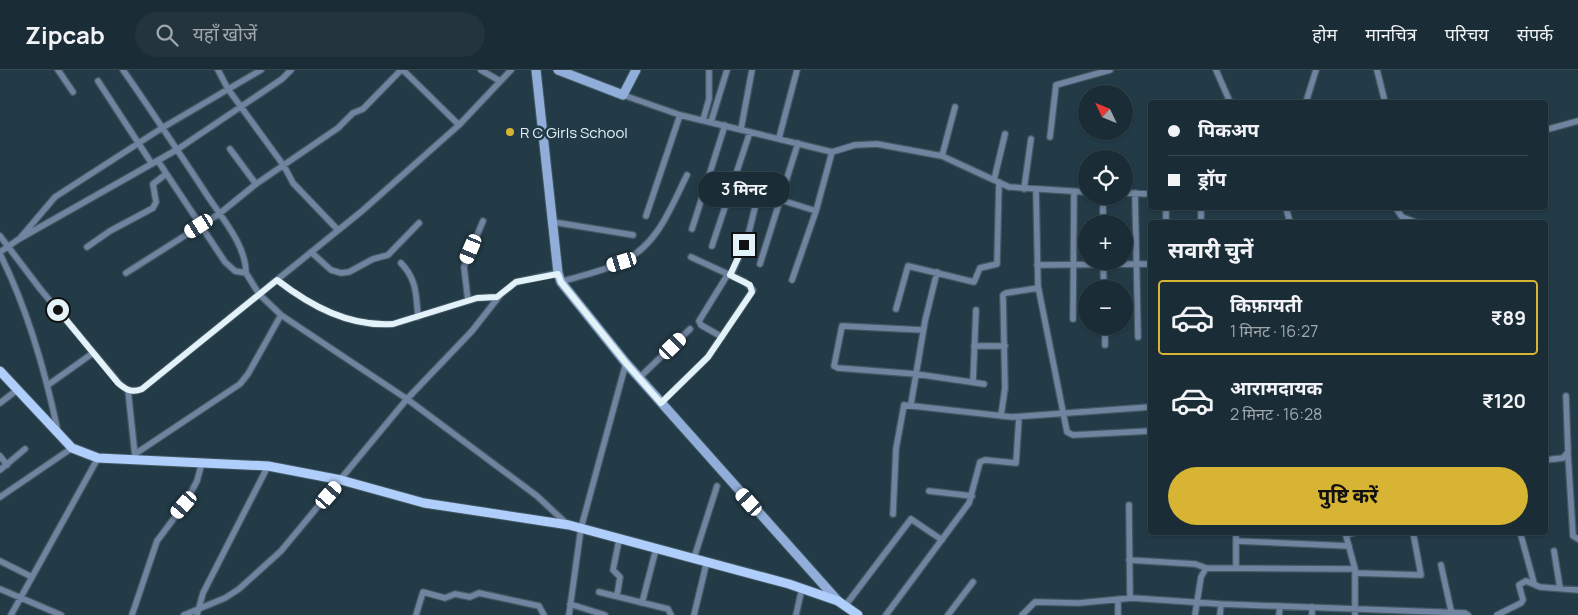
<!DOCTYPE html>
<html lang="hi">
<head>
<meta charset="utf-8">
<style>
  body { margin:0; font-family:Manrope,"Noto Sans Devanagari",sans-serif; background:#23343d; color:#f1f3f6; height:100vh; display:flex; flex-direction:column; font-size:19px; white-space:nowrap }
  * { box-sizing:border-box; margin:0 }
  p { font-size:16px; color:#9fa7ad }
  .icon { flex:none; width:28px; height:28px; fill:none; stroke:currentColor; stroke-width:2; stroke-linecap:round; stroke-linejoin:round }
  .map { position:relative; flex:1; overflow:hidden }
  .panel { position:absolute; left:1148px; top:150px; width:400px; height:315px; display:flex; flex-direction:column; background:#1a2c35; border-radius:5px; box-shadow:0 1px 4px #0004,0 0 0 1px #384850 }
  .panel>* { flex:none }
  .banner { position:absolute; left:1148px; top:30px; width:400px; height:110px; border-radius:5px; box-shadow:0 1px 4px #0004,0 0 0 1px #384850; display:grid; align-content:center; height:110px; padding:0 20px; background:#1a2c35 }
  .needle { width:32px; rotate:313deg }
  .controls { position:absolute; left:1078px; top:15px; display:grid; gap:10px }
  .controls a { display:grid; place-items:center; width:55px; height:55px; border-radius:50%; background:#1a2c35; box-shadow:0 1px 4px #0004,0 0 0 1px #384850; font-size:25px }
  .end { position:absolute; width:22px; height:22px; margin:-11px; border:6px solid #e3f2f9; background:#111; box-shadow:0 0 0 2px #111 }
  .from { border-radius:50% }
  .bubble { position:absolute; height:35px; border-radius:18px; background:#1a2c35; box-shadow:0 1px 4px #0004,0 0 0 1px #384850; font-size:16px; font-weight:700; line-height:35px; text-align:center }
  .car { position:absolute; width:15px; height:30px; margin:-15px -8px; border-radius:6px; box-shadow:0 0 4px 1px #0007; background:linear-gradient(#fff 24%,#345 0 40%,#fff 0 76%,#345 0 86%,#fff 0) }
  .banner b { display:flex; align-items:center; gap:18px; height:48px; font-size:19px }
  .banner b+b { border-top:1px solid #384850 }
  .banner i { width:12px; height:12px; background:#f1f3f6 }
  ul { padding:0; list-style:none }
  li { display:flex; align-items:center; gap:15px; height:75px; margin:0 10px 8px; padding:0 10px; border:2px solid transparent; border-radius:5px }
  li div { flex:1 }
  li b { display:block; font-size:19px }
  li em { font-style:normal; font-weight:700 }
  li.on { border-color:#d7b434 }
  li>.icon { width:45px; height:45px; stroke-width:1.5 }
  h2 { padding:0 20px; font-size:22px; line-height:60px }
  .cta { display:flex; gap:10px; margin-top:auto; padding:10px 20px }
  .cta a { flex:1; height:58px; border-radius:30px; background:#d7b434; color:#111; font-size:20px; font-weight:700; line-height:58px; text-align:center }
  header { display:flex; align-items:center; gap:30px; box-sizing:border-box; height:70px; padding:0 25px; background:#1a2c35; border-bottom:1px solid #384850 }
  header strong { font-size:24px }
  nav { display:flex; gap:28px; margin-inline-start:auto; font-size:18px }
  .search { width:350px; height:45px; background:#23343d; display:flex; align-items:center; gap:12px; box-sizing:border-box; padding:0 18px; border-radius:28px; color:#9fa7ad; font-size:19px }
  .map>svg:first-child { display:block }
  .lines { fill:none; stroke-linecap:round; stroke-linejoin:round }
  .street-casing { stroke:#425863; stroke-width:8 }
  .secondary-casing { stroke:#425863; stroke-width:11 }
  .primary-casing { stroke:#425863; stroke-width:11 }
  .street { stroke:#70839f; stroke-width:5.5 }
  .secondary { stroke:#90aed9; stroke-width:9 }
  .primary { stroke:#afcefb; stroke-width:9 }
  .route { stroke:#e3f2f9; stroke-width:6 }
  .poi-dot { fill:#d7b434; stroke:#233b47; stroke-width:2 }
  .labels { text-anchor:middle; dominant-baseline:central; stroke-width:5; stroke-linejoin:round; paint-order:stroke }
  .poi-label { font-size:15px; fill:#e3f2f9; stroke:#233b47; text-anchor:start }
</style>
</head>
<body>
<header>
<strong>Zipcab</strong>
<div class="search"><svg class="icon" aria-label="search" viewBox="0 0 24 24"><circle cx="10" cy="10" r="6"/><path d="M15 15l6 6"/></svg>यहाँ खोजें</div>
<nav><a>होम</a><a>मानचित्र</a><a>परिचय</a><a>संपर्क</a></nav>
</header>
<div class="map">
<svg width="1578" height="545" viewBox="0 0 1578 545">
  <rect width="100%" height="100%" fill="#233b47"/>
  <g class="lines">
    <defs>
      <path id="street" d="M 58,0 L 73,22
        M 123,0 C 151,40 178,81 205,122 C 220,146 246,174 246,203
        M 218,0 L 228,19 L 284,96 L 293,113 L 338,160
        M 403,0 L 459,55
        M 481,0 L 500,11
        M 1216,0 L 1230,32
        M 1377,0 L 1385,32
        M 98,11 L 152,94
        M 623,25 L 680,45 L 832,82 L 855,75 L 877,74 L 942,86 L 1009,117 L 1086,122
        M 1306,32 L 1316,0
        M 703,50 L 709,29 L 709,0
        M 711,52 L 727,0
        M 741,59 L 752,0
        M 1545,60 L 1578,51
        M 1050,67 L 1056,15 L 1110,0
        M 779,68 L 797,0
        M 230,79 L 256,114
        M 942,86 L 955,37
        M 158,91 L 225,192 L 235,201 L 246,203 L 259,224 L 281,245 L 407,329 L 537,426 L 567,454
        M 994,110 L 1005,64
        M 1024,119 L 1031,69
        M 1036,119 L 1038,216 L 1067,362 L 1073,365 L 1150,361
        M 1124,123 L 1150,124
        M 1135,123 L 1138,267
        M 1103,126 L 1103,154
        M 781,130 L 816,141
        M 1201,138 L 1201,152
        M 1286,138 L 1290,152
        M 1396,138 L 1402,147 L 1415,152
        M 646,146 L 680,45
        M 553,152 L 633,165
        M 1166,152 L 1166,138
        M 692,159 L 725,55
        M 0,166 L 41,220 L 119,313 C 126,320 132,323 142,319 L 362,141 L 459,55 L 511,0
        M 21,167 L 55,127 L 162,58 L 261,0
        M 712,176 L 750,62
        M 87,177 L 110,161 L 153,138 L 156,132 L 153,114 L 166,104
        M 0,182 L 19,169 L 178,79 L 282,9 L 291,0
        M 311,182 L 331,200 L 341,203 L 349,202 L 373,189 L 388,185 L 419,153
        M 0,184 C 28,240 45,300 58,362
        M 1103,191 L 1104,219
        M 401,193 C 417,210 416,224 418,247
        M 760,194 L 798,73
        M 1037,195 L 1150,194
        M 126,203 L 219,144 L 256,114 L 338,58 L 353,43 L 363,39 L 401,0
        M 731,205 L 748,166 L 759,121
        M 277,210 C 310,236 349,257 393,254 L 477,228 L 497,227
        M 792,210 L 816,141 L 832,82
        M 561,212 C 582,205 605,201 624,191 C 658,174 671,137 687,105
        M 468,231 L 464,197 L 483,151
        M 896,239 L 908,196 L 974,212 L 980,198 L 997,194 L 999,112
        M 1073,249 L 1074,122
        M 1105,256 L 1105,275
        M 923,260 L 842,256 L 834,296 L 838,298 L 916,304 L 984,314
        M 722,267 L 701,255 L 699,251 L 728,204
        M 974,276 L 1005,276
        M 639,308 L 690,259
        M 973,312 L 976,240
        M 48,315 L 93,283
        M 128,320 L 135,386
        M 0,333 L 17,320
        M 661,333 L 708,287 L 753,220 L 745,212 L 691,187
        M 911,334 L 925,251 L 937,202
        M 1001,346 L 1005,318 L 1003,225 L 1006,223 L 1038,218
        M 135,384 L 240,314 L 248,304 L 281,245
        M 1568,384 L 1573,466 L 1578,469
        M 0,386 L 7,395
        M 1545,390 L 1563,388 L 1568,382 L 1566,326
        M 0,400 L 25,379
        M 929,421 L 972,426
        M 0,427 L 72,378
        M 1129,435 L 1130,528
        M 893,444 L 896,379 L 904,335 L 1012,347 L 1150,337
        M 1236,462 L 1236,498
        M 1345,462 L 1355,499 L 1355,545
        M 1520,462 L 1534,513
        M 1346,465 L 1357,462
        M 1236,471 L 1349,476
        M 1554,481 L 1560,518
        M 694,488 L 717,416
        M 1129,490 L 1195,494 L 1206,498
        M 0,491 L 32,507
        M 1441,495 L 1452,545
        M 1355,503 L 1421,505 L 1413,462
        M 0,519 L 61,545
        M 599,522 L 668,539 L 671,545
        M 617,526 L 620,507 L 613,500 L 619,470
        M 642,533 L 656,479
        M 570,534 L 605,545
        M 845,536 L 911,449 L 942,470
        M 1312,537 L 1312,545
        M 11,545 L 98,388
        M 132,545 L 157,471 L 184,435 L 197,411 L 202,392
        M 184,545 L 225,528 L 239,519 L 281,481 L 407,329 L 472,261 L 501,224 L 516,212 L 558,203
        M 197,545 L 203,523 L 268,396
        M 416,545 L 423,522 L 445,528 L 455,524 L 470,527 L 479,523 L 539,536 L 544,545
        M 569,545 L 581,458 L 626,293
        M 694,545 L 707,491
        M 796,545 L 802,518
        M 886,545 L 969,433 L 980,392 L 985,390 L 1016,393 L 1019,347
        M 948,545 L 973,512
        M 1022,545 L 1035,532 L 1079,533 L 1132,528 L 1221,534 L 1465,543 L 1468,545
        M 1118,545 L 1118,529
        M 1195,545 L 1201,507 L 1206,498 L 1355,499
        M 1220,545 L 1221,534
        M 1279,545 L 1280,536
        M 1497,545 L 1521,533 L 1523,530 L 1519,515 L 1526,511 L 1540,517 L 1578,520"/>
      <path id="secondary" d="M 536,0 L 558,203 L 561,212 L 626,293 L 838,531
        M 558,0 L 623,25 L 636,0"/>
      <path id="primary" d="M 0,301 L 72,378 L 98,388 L 268,396 L 341,410 L 424,433 L 569,455 L 789,514 L 838,531 L 858,545"/>
    </defs>
    <use href="#street" class="street-casing"/>
    <use href="#secondary" class="secondary-casing"/>
    <use href="#primary" class="primary-casing"/>
    <use href="#street" class="street"/>
    <use href="#secondary" class="secondary"/>
    <use href="#primary" class="primary"/>
  </g>
  <g class="lines">
    <path class="route" d="M 58,240 L 118,313 C 126,320 132,323 142,319 L 277,210 C 311,236 349,257 393,254 L 477,228 L 497,227 L 516,212 L 558,204 L 561,212 L 626,293 L 661,333 L 708,287 L 752,222 L 750,215 L 730,205 L 744,175"/>
  </g>
  <circle class="poi-dot" cx="510" cy="62" r="5"/>
  <g class="labels">
    <g class="poi-label">
      <text x="520" y="62">R C Girls School</text>
    </g>
  </g>
</svg>
<div class="controls">
<a><svg class="needle" viewBox="-14 -14 28 28"><path d="M0-13l5 13h-10z" fill="#e53935"/><path d="M0 13l5-13h-10z" fill="#9fa7ad"/></svg></a>
<a><svg class="icon" aria-label="locate" viewBox="0 0 24 24"><circle cx="12" cy="12" r="6"/><path d="M12 2v4M12 18v4M2 12h4M18 12h4"/></svg></a>
<a>+</a>
<a>−</a>
</div>
<i class="end from" style="left:58px;top:240px"></i>
<i class="end" style="left:744px;top:175px"></i>
<div class="bubble" style="left:698px;top:102px;width:92px">3 मिनट</div>
<i class="car" style="left:199px;top:156px;rotate:237deg"></i>
<i class="car" style="left:471px;top:179px;rotate:203deg"></i>
<i class="car" style="left:622px;top:192px;rotate:253deg"></i>
<i class="car" style="left:673px;top:276px;rotate:46deg"></i>
<i class="car" style="left:329px;top:425px;rotate:41deg"></i>
<i class="car" style="left:749px;top:432px;rotate:318deg"></i>
<i class="car" style="left:184px;top:435px;rotate:221deg"></i>
<div class="banner">
<b><i class="from"></i>पिकअप</b>
<b><i></i>ड्रॉप</b>
</div>
<section class="panel">
<h2>सवारी चुनें</h2>
<ul>
<li class="on"><svg class="icon" aria-label="car" viewBox="0 0 24 24"><path d="M5 17H2v-5l4-1 3-4h7l3 4 3 1v5h-3M9 17h6M6 11h13"/><circle cx="7" cy="17" r="2"/><circle cx="17" cy="17" r="2"/></svg><div><b>किफ़ायती</b><p>1 मिनट · 16:27</p></div><em>₹89</em></li>
<li><svg class="icon" aria-label="car" viewBox="0 0 24 24"><path d="M5 17H2v-5l4-1 3-4h7l3 4 3 1v5h-3M9 17h6M6 11h13"/><circle cx="7" cy="17" r="2"/><circle cx="17" cy="17" r="2"/></svg><div><b>आरामदायक</b><p>2 मिनट · 16:28</p></div><em>₹120</em></li>
</ul>
<div class="cta"><a>पुष्टि करें</a></div>
</section>
</div>
</body>
</html>
